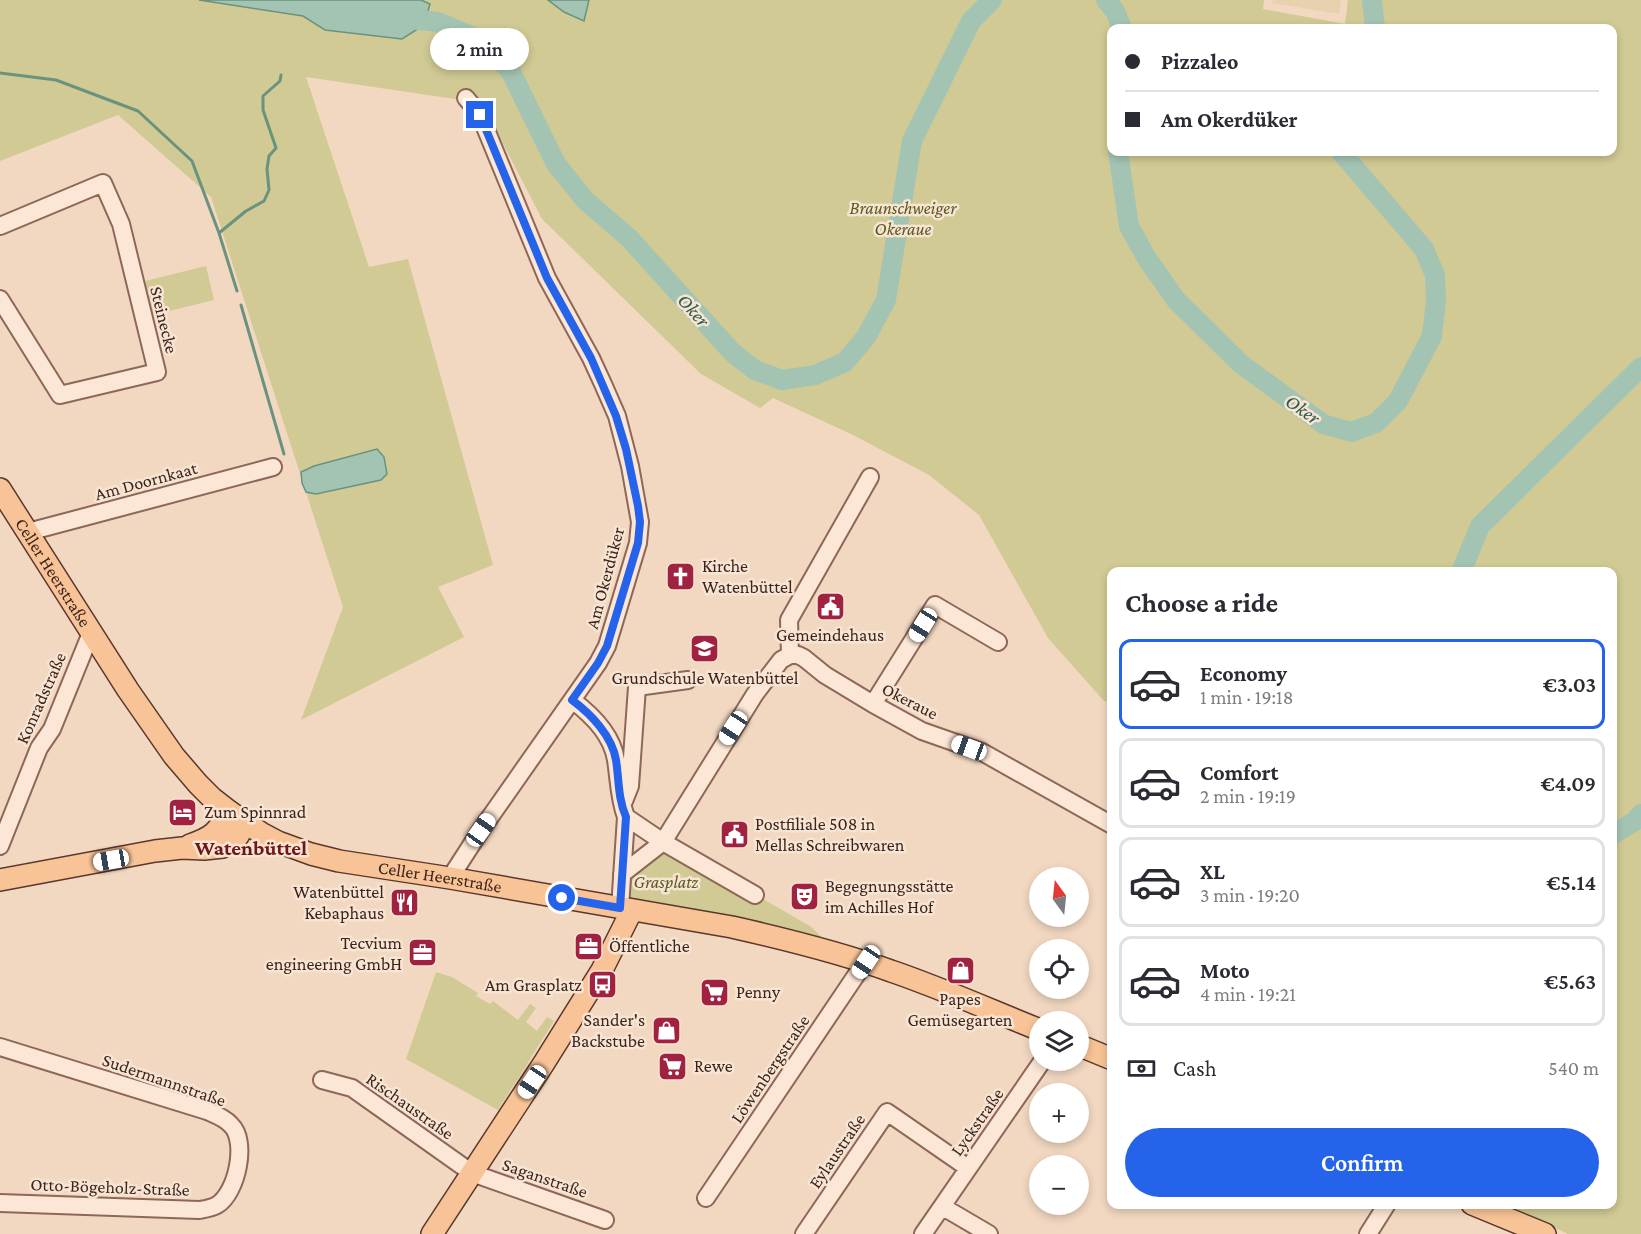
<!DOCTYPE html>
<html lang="en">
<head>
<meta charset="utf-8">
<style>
  body { margin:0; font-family:"Crimson Pro",serif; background:#f7f7f7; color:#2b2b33; height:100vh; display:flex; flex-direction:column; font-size:22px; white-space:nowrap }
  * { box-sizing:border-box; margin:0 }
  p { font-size:20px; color:#7c7c81 }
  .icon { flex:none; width:33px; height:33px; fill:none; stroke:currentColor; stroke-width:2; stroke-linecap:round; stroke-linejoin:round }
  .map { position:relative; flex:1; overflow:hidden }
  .sheet { position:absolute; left:1107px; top:567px; width:510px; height:642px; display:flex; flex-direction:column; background:#fff; border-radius:12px; box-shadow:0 3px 9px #0003 }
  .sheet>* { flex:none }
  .guide { position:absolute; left:1107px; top:24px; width:510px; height:132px; border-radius:12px; box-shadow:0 3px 9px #0003; display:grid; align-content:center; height:132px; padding:0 18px; background:#fff }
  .needle { width:39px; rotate:345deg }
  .controls { position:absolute; left:1029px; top:867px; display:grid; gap:12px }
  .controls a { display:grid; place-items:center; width:60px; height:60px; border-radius:50%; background:#fff; box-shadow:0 3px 9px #0003; font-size:30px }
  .end { position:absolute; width:27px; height:27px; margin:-14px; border:8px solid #2563eb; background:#fff; box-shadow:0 0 0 3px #fff }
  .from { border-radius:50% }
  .bubble { position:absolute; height:42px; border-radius:21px; background:#fff; box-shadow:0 3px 9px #0003; font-size:20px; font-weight:600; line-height:42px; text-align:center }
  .car { position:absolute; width:18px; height:36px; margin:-18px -9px; border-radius:8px; box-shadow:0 0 4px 2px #0007; background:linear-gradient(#fff 24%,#345 0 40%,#fff 0 76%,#345 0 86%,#fff 0) }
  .guide b { display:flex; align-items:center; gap:21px; height:57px; font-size:22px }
  .guide b+b { border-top:2px solid #e1e1e2 }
  .guide i { width:15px; height:15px; background:#2b2b33 }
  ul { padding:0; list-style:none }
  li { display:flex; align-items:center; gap:18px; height:90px; margin:0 12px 9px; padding:0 6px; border:3px solid #e1e1e2; border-radius:12px }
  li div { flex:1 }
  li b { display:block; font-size:22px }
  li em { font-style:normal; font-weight:600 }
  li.active { border-color:#2563eb }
  li>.icon { width:54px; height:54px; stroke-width:1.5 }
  h2 { padding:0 18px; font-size:27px; line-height:72px }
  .pay { display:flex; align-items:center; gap:15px; height:66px; padding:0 18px; font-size:22px }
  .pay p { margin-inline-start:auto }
  .cta { display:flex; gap:12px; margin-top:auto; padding:12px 18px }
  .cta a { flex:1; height:69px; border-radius:36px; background:#2563eb; color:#fff; font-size:24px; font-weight:600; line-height:69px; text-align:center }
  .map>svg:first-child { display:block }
  .farmland { fill:#e8d1ae }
  .green { fill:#d1ca94; fill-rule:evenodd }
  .water { fill:#a4c4b3; stroke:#6a937f; stroke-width:1.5 }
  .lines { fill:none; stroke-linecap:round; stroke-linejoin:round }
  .stream { stroke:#6a937f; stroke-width:3 }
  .river { stroke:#a4c4b3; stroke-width:20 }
  .minor-casing { stroke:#8d6757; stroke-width:20 }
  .major-casing { stroke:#5a372c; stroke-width:24 }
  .minor { stroke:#fce7d6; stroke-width:16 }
  .major { stroke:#f8c396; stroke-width:21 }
  .route { stroke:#2563eb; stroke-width:8 }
  .labels { text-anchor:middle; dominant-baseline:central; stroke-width:5; stroke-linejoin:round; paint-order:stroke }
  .park-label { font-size:18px; font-style:italic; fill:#595a21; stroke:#f8e4d2 }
  .street-label { font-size:18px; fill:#3c241d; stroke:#f8e4d2 }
  .poi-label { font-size:18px; fill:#3c241d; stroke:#f8e4d2; text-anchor:start }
  .water-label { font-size:20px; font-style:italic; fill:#2b5d4e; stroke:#f8e4d2 }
  .quarter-label { font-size:21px; font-weight:bold; fill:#6c181a; stroke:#f8e4d2 }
</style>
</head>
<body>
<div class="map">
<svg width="1641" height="1234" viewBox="0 0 1641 1234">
  <rect width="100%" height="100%" fill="#f2d8c1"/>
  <path class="farmland" d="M 1273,0 L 1341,0 L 1339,14 L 1272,3 Z"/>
  <path class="green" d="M 0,0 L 1264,0 L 1263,9 L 1345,24 L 1348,0 L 1641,0 L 1641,1234 L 1568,1234 L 1508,1205 L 1612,1204 L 1612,572 L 1112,572 L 1111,702 L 1104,701 L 1048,638 L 979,515 L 929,475 L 853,435 L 773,398 L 760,408 L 701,374 L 542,219 L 482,103 L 306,77 L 369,267 L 408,259 L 493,565 L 438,587 L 464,637 L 301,720 L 343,607 L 211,197 L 118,115 L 0,161 ZM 1112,28 L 1612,28 L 1612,152 L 1112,152 Z
    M 206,266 L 214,300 L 149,316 L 141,282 Z
    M 663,842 L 810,926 L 841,955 L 620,908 L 622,874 Z
    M 436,972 L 452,977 L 478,993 L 476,996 L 490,1004 L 493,1001 L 518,1020 L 530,1004 L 536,1008 L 526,1022 L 537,1031 L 547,1017 L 554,1021 L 498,1110 L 406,1059 Z"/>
  <path class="water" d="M 199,0 L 421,0 L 430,4 L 424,25 L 402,39 L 325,30 L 303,16 Z
    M 548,0 L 589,0 L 584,21 L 564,12 Z
    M 377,449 L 384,457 L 387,474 L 381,480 L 316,494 L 306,492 L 302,483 L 301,472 L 314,466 Z"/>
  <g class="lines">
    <path class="stream" d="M 0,73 L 56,80 L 138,111 L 192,161 L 219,233 L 237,291
      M 219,233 L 246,211 L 264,201 L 269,190 L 267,169 L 269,156 L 276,148 L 263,110 L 263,96 L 280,81 L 281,75
      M 241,305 L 284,454"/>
    <path class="river" d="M 1106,0 L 1115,11 L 1122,28
      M 1372,0 L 1375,28
      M 401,18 L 438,22 L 478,39 L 510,70 L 556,164 L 585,200 L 629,238 L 733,353 L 755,370 L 782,380 L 815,375 L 845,362 L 866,337 L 886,300 L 912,141 L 971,21 L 992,0
      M 1118,152 L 1129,226 L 1146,257 L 1176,300 L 1241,364 L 1323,424 L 1351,432 L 1376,423 L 1398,401 L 1432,336 L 1436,301 L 1435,275 L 1424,249 L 1341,152
      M 1461,572 L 1480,526 L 1641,367
      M 1612,835 L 1635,821 L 1641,814"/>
    <defs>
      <path id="minor" d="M 0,226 L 103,183 L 121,224 L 157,372 L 60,395 L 0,299
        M 28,532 L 273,467
        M 790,655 L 798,655 L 804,658 L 825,675 L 873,704 L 922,731 L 982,752 L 1112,825
        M 572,700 C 591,714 612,735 616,760 C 619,779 619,799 626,817 L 620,908
        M 873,704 L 935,605 L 998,642
        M 624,801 L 630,786 L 637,687 L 688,680
        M 626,817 L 663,842 L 755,895
        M 0,846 L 39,748 L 52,729 L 91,633
        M 622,874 L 663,842 L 755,694 L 781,660 L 790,655 L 789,620 L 870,477
        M 450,878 L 481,830 L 598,663 L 607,646 L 638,543 L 640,522 L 630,466 L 617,416 L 603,384 L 591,358 L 547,278 L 480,115 L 466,98
        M 0,1047 L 207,1111 C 216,1115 225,1118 231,1125 C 248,1141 237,1193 217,1205 C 212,1208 205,1209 199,1210 L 0,1203
        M 322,1080 L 352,1088 L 472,1173 L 605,1220
        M 706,1198 L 865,962
        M 943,1207 L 989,1234
        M 804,1234 L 887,1112 L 968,1168
        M 923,1234 L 1043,1060
        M 1368,1234 L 1387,1204"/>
      <g id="major">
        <path id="s1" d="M 0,489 L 128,690 L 174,756 L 198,784 L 212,798 L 230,812 L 261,833 L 278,842 L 311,854 L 339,861 L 450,878 L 732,927 C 785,939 839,952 891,971 C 941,988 990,1010 1040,1030"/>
        <path d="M 190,845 C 213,837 216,833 230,812"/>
        <path d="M 0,880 L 155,851 L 182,848 L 204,849 L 223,847 L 233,841 L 238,836 L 245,823"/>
        <path d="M 1078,1045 L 1112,1059"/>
        <path d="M 1472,1204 L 1545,1234"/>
        <path d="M 432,1234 L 544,1063 L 602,970 L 632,910"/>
      </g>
    </defs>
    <use href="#minor" class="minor-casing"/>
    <use href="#major" class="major-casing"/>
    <use href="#minor" class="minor"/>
    <use href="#major" class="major"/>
  </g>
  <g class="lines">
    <path class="route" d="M 480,115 L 547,278 L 591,358 L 616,416 L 626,449 L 638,506 L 640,522 L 638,543 L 607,646 L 598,663 L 572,700 C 591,714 612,736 616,760 C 619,779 618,799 626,817 L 620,908 L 562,898"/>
  </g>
  <defs>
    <symbol id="church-square" viewBox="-11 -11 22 22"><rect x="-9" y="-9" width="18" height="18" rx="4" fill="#a12240" stroke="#f8e4d2"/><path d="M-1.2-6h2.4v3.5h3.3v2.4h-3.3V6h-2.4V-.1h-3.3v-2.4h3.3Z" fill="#fff"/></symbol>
    <symbol id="civic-square" viewBox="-11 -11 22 22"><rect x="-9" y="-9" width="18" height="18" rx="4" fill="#a12240" stroke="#f8e4d2"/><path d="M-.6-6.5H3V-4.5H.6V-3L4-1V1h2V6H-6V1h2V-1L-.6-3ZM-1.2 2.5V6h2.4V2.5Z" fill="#fff"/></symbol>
    <symbol id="school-square" viewBox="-11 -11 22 22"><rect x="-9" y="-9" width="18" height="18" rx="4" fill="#a12240" stroke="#f8e4d2"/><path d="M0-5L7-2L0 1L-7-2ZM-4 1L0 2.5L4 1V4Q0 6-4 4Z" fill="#fff"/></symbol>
    <symbol id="hotel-square" viewBox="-11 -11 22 22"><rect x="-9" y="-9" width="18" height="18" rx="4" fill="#a12240" stroke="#f8e4d2"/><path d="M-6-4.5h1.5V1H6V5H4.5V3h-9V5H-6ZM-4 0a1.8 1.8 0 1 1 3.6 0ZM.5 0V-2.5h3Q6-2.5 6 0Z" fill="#fff"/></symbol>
    <symbol id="theatre-square" viewBox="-11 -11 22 22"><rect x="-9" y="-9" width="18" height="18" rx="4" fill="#a12240" stroke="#f8e4d2"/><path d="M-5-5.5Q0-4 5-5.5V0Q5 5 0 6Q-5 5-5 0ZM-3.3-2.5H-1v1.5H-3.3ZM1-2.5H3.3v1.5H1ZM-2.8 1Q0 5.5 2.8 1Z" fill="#fff"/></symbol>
    <symbol id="restaurant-square" viewBox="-11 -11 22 22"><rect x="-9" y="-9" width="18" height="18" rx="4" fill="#a12240" stroke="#f8e4d2"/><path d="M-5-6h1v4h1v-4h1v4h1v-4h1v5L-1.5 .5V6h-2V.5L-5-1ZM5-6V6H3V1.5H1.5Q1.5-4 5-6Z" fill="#fff"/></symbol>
    <symbol id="office-square" viewBox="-11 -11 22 22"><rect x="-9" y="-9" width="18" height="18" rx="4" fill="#a12240" stroke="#f8e4d2"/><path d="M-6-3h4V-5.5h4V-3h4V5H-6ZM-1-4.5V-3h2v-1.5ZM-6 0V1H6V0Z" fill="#fff"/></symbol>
    <symbol id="shop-square" viewBox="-11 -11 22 22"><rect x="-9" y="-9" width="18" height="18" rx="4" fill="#a12240" stroke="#f8e4d2"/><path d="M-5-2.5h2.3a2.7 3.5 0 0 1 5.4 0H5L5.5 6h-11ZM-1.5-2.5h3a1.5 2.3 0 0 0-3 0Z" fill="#fff"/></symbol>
    <symbol id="bus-square" viewBox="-11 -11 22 22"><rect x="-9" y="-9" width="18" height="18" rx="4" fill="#a12240" stroke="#f8e4d2"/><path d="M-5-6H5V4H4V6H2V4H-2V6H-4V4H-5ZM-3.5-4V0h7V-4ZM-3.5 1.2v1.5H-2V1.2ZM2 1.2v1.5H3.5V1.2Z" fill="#fff"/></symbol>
    <symbol id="supermarket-square" viewBox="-11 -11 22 22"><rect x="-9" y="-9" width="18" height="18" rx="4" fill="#a12240" stroke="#f8e4d2"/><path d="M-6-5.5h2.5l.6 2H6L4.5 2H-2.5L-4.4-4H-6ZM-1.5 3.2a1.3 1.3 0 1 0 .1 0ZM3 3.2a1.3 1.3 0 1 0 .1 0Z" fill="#fff"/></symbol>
  </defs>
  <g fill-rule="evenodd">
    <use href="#church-square" x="664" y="560" width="33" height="33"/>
    <use href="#civic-square" x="814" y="590" width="33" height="33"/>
    <use href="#school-square" x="688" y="632" width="33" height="33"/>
    <use href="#hotel-square" x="166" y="796" width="33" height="33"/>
    <use href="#civic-square" x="718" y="818" width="33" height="33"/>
    <use href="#theatre-square" x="788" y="880" width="33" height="33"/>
    <use href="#restaurant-square" x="388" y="886" width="33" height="33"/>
    <use href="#office-square" x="572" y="930" width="33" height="33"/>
    <use href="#office-square" x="406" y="936" width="33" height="33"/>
    <use href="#shop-square" x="944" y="954" width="33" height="33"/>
    <use href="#bus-square" x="586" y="968" width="33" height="33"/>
    <use href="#supermarket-square" x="698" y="976" width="33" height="33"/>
    <use href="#shop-square" x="650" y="1014" width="33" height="33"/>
    <use href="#supermarket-square" x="656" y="1050" width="33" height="33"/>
  </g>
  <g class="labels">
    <g class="park-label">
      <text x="903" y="208">Braunschweiger<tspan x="903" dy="21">Okeraue</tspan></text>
      <text x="666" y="882">Grasplatz</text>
    </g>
    <g class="street-label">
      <text transform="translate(164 320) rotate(76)">Steinecke</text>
      <text transform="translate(146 481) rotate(-15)">Am Doornkaat</text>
      <text stroke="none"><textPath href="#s1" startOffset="99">Celler Heerstraße</textPath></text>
      <text transform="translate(605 578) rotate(-75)">Am Okerdüker</text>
      <text transform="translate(41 698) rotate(-66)">Konradstraße</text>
      <text transform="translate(910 701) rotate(27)">Okeraue</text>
      <text stroke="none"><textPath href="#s1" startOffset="621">Celler Heerstraße</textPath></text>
      <text transform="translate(770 1069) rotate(-56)">Löwenbergstraße</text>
      <text transform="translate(164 1080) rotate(19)">Sudermannstraße</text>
      <text transform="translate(410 1106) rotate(35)">Rischaustraße</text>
      <text transform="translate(977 1122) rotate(-55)">Lyckstraße</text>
      <text transform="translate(837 1151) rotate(-56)">Eylaustraße</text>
      <text transform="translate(545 1178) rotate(19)">Saganstraße</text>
      <text transform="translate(110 1187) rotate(2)">Otto-Bögeholz-Straße</text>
    </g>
    <g class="poi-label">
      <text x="702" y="566">Kirche<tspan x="702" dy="21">Watenbüttel</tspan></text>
      <text x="830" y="635" text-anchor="middle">Gemeindehaus</text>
      <text x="705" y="678" text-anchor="middle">Grundschule Watenbüttel</text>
      <text x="204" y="812">Zum Spinnrad</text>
      <text x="755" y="824">Postfiliale 508 in<tspan x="755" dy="21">Mellas Schreibwaren</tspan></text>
      <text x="825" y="886">Begegnungsstätte<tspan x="825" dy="21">im Achilles Hof</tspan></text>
      <text x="384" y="892" text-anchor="end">Watenbüttel<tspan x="384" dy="21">Kebaphaus</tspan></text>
      <text x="402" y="943" text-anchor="end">Tecvium<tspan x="402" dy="21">engineering GmbH</tspan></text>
      <text x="609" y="946">Öffentliche</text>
      <text x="582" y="985" text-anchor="end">Am Grasplatz</text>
      <text x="736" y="992">Penny</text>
      <text x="960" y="999" text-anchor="middle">Papes<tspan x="960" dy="21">Gemüsegarten</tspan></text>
      <text x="645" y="1020" text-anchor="end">Sander's<tspan x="645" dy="21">Backstube</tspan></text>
      <text x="694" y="1066">Rewe</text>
    </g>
    <g class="water-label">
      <text transform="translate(694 310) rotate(48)">Oker</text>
      <text transform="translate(1303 409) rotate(35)">Oker</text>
    </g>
    <g class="quarter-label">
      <text x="251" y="848">Watenbüttel</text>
    </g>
  </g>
</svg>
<div class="controls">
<a><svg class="needle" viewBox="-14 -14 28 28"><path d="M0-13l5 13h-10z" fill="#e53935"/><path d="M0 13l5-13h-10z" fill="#7c7c81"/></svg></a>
<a><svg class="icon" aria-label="locate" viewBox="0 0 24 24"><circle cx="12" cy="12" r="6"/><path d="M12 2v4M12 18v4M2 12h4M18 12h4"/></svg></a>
<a><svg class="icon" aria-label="layers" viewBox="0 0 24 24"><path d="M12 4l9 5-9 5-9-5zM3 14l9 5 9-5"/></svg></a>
<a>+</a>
<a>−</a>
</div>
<i class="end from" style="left:562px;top:898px"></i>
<i class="end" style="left:480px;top:115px"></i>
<div class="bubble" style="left:430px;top:28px;width:99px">2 min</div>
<i class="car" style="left:923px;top:625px;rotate:212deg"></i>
<i class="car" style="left:733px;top:728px;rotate:213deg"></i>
<i class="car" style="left:969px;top:748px;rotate:290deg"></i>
<i class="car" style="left:481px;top:830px;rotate:35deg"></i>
<i class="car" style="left:111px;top:860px;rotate:260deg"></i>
<i class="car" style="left:866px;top:962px;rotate:214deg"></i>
<i class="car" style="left:532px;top:1082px;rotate:214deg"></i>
<div class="guide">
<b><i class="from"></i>Pizzaleo</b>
<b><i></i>Am Okerdüker</b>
</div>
<section class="sheet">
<h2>Choose a ride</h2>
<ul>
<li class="active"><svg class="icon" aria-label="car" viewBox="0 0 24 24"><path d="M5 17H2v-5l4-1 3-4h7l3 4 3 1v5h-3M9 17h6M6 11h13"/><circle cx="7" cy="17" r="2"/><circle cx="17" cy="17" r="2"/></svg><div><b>Economy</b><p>1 min · 19:18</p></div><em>€3.03</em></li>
<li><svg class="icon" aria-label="car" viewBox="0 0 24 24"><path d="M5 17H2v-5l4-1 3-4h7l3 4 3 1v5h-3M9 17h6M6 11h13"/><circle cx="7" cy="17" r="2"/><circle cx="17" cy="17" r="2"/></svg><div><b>Comfort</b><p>2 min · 19:19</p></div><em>€4.09</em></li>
<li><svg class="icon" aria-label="car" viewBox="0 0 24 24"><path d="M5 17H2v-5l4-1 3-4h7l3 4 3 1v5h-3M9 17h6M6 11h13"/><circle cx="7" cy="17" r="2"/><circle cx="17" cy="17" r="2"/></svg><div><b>XL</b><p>3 min · 19:20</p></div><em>€5.14</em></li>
<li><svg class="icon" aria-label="car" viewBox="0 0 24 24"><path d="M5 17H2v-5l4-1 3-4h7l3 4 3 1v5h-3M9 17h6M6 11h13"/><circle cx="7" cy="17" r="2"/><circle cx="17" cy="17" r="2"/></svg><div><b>Moto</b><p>4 min · 19:21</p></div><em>€5.63</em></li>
</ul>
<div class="pay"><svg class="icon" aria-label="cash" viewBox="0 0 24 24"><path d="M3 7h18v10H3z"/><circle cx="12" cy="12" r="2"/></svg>Cash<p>540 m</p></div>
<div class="cta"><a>Confirm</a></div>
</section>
</div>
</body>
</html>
